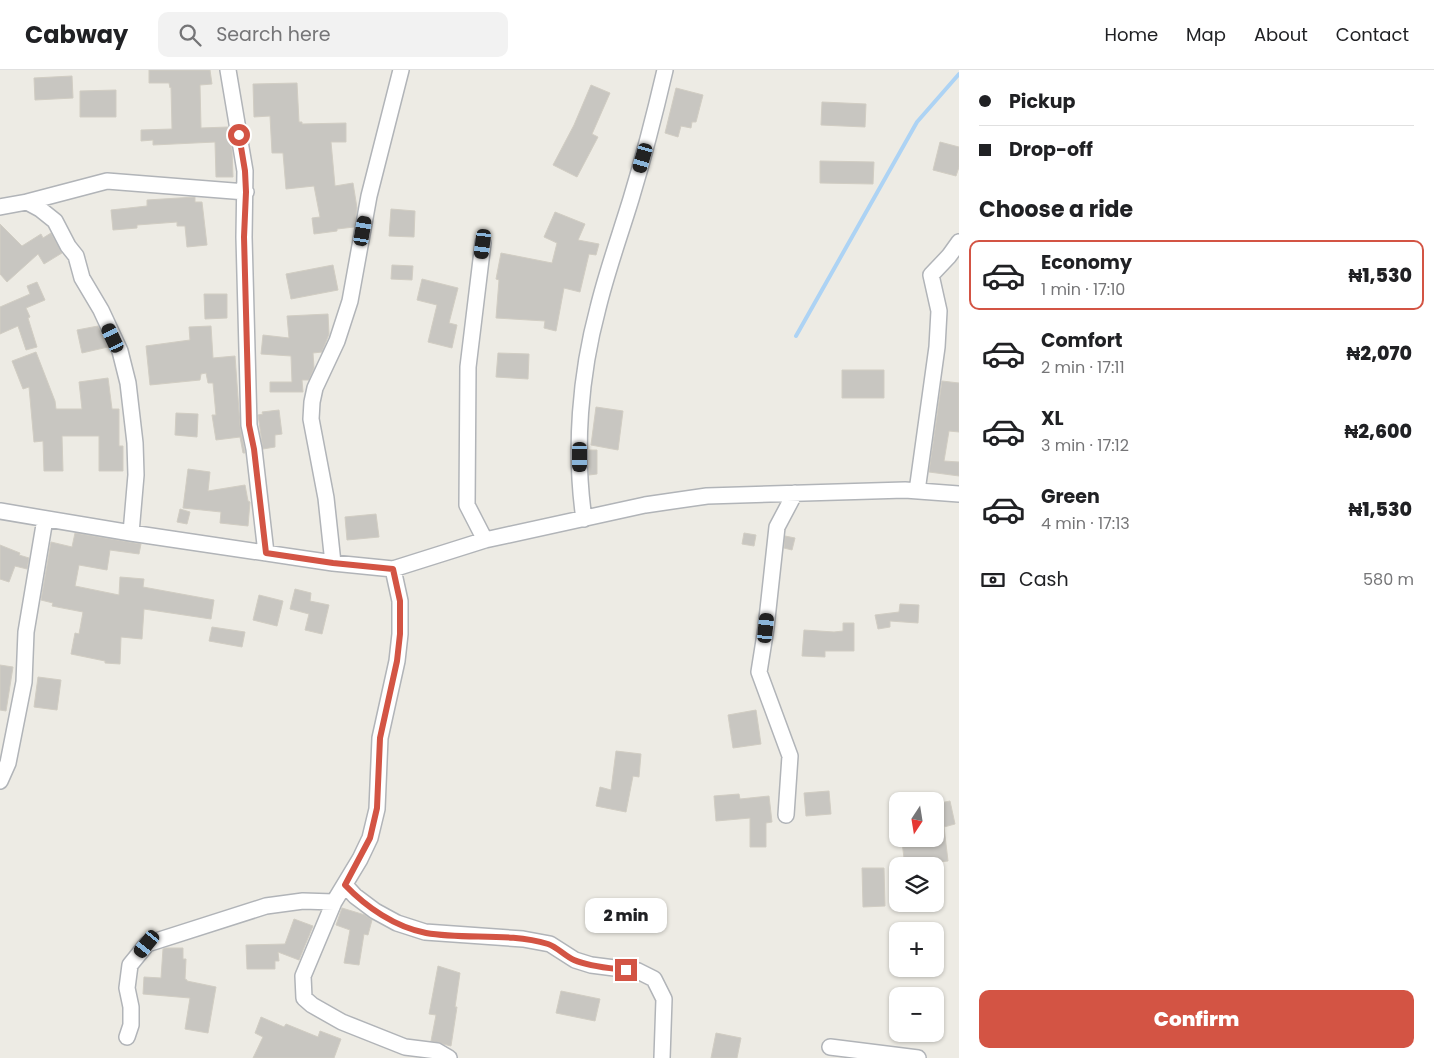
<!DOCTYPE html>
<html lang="en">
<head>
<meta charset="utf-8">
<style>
  body { margin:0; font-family:Poppins,sans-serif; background:#f2f2f2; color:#202124; height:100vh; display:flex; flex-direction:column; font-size:19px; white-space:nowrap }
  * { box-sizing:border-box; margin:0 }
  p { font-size:16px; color:#757577 }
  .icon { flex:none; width:28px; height:28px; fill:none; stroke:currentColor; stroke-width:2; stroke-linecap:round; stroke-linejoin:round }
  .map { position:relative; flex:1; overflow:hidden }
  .drawer { display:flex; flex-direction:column; background:#fff; width:475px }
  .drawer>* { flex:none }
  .guide { display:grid; align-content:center; height:110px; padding:0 20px; background:#fff }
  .needle { width:32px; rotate:192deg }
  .buttons { position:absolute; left:889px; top:722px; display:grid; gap:10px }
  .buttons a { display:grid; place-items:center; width:55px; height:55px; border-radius:10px; background:#fff; box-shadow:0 1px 4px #0004; font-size:25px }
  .end { position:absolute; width:22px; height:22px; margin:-11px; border:6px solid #d35444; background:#fff; box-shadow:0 0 0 2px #fff }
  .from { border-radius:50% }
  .bubble { position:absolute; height:35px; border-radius:10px; background:#fff; box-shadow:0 1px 4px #0004; font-size:16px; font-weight:800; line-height:35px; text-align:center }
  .car { position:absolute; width:15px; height:30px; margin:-15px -8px; border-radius:6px; box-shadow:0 0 4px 1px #0007; background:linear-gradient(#222 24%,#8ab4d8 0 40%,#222 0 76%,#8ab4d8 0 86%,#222 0) }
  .guide b { display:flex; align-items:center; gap:18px; height:48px; font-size:19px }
  .guide b+b { border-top:1px solid #e0e0e0 }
  .guide i { width:12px; height:12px; background:#202124 }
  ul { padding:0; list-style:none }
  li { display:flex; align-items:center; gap:15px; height:70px; margin:0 10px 8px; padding:0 10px; border:2px solid transparent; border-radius:10px }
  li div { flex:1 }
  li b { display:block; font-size:19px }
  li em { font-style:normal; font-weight:800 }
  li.on { border-color:#d35444 }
  li>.icon { width:45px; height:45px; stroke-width:1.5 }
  h2 { padding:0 20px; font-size:22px; line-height:60px }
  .pay { display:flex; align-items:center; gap:12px; height:55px; padding:0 20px; font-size:19px }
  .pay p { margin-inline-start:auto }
  .action { display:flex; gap:10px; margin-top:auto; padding:10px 20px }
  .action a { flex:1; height:58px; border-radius:10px; background:#d35444; color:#fff; font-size:20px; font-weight:800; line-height:58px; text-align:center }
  header { display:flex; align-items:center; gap:30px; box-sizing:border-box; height:70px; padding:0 25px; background:#fff; border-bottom:1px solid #e0e0e0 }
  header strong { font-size:24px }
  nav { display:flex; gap:28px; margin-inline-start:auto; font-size:18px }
  .search { width:350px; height:45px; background:#f2f2f2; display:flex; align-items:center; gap:12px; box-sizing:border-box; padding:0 18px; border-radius:10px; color:#757577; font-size:19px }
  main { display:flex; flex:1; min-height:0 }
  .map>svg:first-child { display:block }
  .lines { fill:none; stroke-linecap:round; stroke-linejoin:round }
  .stream { stroke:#add3f4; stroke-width:4 }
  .building { fill:#c8c6c1; stroke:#d1cdc3 }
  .minor-casing { stroke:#b1b4b8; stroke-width:18 }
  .minor { stroke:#fff; stroke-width:15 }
  .route { stroke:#d35444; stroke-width:6 }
</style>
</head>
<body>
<header>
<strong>Cabway</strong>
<div class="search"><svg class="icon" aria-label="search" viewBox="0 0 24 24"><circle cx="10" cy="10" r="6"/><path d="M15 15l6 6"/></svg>Search here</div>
<nav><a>Home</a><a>Map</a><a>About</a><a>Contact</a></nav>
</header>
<main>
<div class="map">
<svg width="959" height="988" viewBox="0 0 959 988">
  <rect width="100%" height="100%" fill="#edebe4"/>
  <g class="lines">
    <path class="stream" d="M 796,266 L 917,52 L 959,4"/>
  </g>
  <path class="building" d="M 149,0 L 210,0 L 212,14 L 200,15 L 201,58 L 228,57 L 232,80 L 233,107 L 216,107 L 215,72 L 153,75 L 153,70 L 141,71 L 141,60 L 172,59 L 171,17 L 170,18 L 169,13 L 149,13 Z
    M 72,6 L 73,28 L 35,30 L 34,8 Z
    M 297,13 L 299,52 L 302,52 L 302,54 L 346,53 L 346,72 L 331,72 L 335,116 L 353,113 L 357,138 L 354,157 L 337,159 L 337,161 L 314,164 L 312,148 L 320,147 L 314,116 L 286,119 L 283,83 L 272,83 L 270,46 L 254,47 L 253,14 Z
    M 591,15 L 610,23 L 592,64 L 598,67 L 577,107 L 553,95 L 574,55 Z
    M 676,18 L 703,25 L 696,52 L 692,52 L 691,58 L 681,56 L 678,67 L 665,63 Z
    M 116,20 L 116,47 L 80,47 L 80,21 Z
    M 822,32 L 866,34 L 865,57 L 821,55 Z
    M 940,72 L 959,77 L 959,97 L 956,106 L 933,100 Z
    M 820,91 L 874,92 L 873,114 L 820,113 Z
    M 195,127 L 195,132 L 202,132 L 207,175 L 187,177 L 185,156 L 177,156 L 177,152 L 137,155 L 137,158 L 113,160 L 111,140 L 147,136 L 147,130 Z
    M 391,139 L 415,141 L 414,167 L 389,166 Z
    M 555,142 L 585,154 L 578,170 L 599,174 L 596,185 L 589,184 L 580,222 L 564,218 L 556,261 L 544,258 L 545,251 L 496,248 L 499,210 L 496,209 L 501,183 L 552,193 L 557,173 L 544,167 Z
    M 0,154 L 22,176 L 41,164 L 43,168 L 51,163 L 62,183 L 44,194 L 38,184 L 7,212 L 0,204 Z
    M 333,195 L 338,220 L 291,229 L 286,204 Z
    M 392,195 L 413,196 L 412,210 L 391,209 Z
    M 422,209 L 458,218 L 449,253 L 457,255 L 452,278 L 428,272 L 437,235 L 417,230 Z
    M 37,212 L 45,230 L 26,238 L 30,247 L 28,248 L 37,277 L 26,280 L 18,256 L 0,264 L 0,237 L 30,224 L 27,216 Z
    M 204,224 L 227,224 L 227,248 L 205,249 Z
    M 328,244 L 329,264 L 322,282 L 313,283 L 314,298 L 309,310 L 302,310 L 303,322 L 270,322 L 270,312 L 292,312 L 291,286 L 261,284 L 263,265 L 289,268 L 287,246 Z
    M 98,256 L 108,277 L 82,283 L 77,260 Z
    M 211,256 L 213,288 L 235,286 L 240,355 L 245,383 L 243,383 L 240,367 L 216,370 L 212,345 L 216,345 L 213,313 L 208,313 L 206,303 L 201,304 L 200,310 L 150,315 L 146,276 L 190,270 L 189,257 Z
    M 36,282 L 55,331 L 56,339 L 82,339 L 79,312 L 108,308 L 112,339 L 119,339 L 119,376 L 123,376 L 123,401 L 99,401 L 99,366 L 62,366 L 63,401 L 44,401 L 43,371 L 34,372 L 29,317 L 23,319 L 12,291 Z
    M 498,283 L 529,284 L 528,309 L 496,307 Z
    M 842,300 L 884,300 L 884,328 L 842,328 Z
    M 942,311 L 959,313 L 959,362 L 949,361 L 944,391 L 959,392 L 959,406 L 929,402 Z
    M 596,337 L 623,341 L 618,380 L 591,375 Z
    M 279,340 L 282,364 L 275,365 L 275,377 L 263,379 L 258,345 L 263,344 L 262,342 Z
    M 176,343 L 198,344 L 197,367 L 175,365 Z
    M 589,380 L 597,380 L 597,404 L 589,405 Z
    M 188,399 L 210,402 L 208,421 L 245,415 L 248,431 L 250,432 L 248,456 L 220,453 L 221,442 L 183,438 Z
    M 180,439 L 190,442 L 187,454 L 177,452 Z
    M 376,444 L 379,467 L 347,470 L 345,447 Z
    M 75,463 L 141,474 L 139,484 L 110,480 L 107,500 L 79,495 L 75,516 L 119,525 L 120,507 L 144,509 L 143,517 L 214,530 L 211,549 L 144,539 L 142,569 L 121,567 L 120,594 L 105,593 L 105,591 L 71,584 L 75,563 L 79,564 L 83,542 L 52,536 L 53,533 L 41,530 L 51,472 L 72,477 Z
    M 744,463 L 756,465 L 754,476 L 742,474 Z
    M 785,466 L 795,468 L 792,480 L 784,478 Z
    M 0,475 L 20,483 L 19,485 L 29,488 L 27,499 L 15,496 L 9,512 L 0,509 Z
    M 295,519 L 311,523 L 310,531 L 329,535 L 322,564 L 305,560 L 309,544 L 290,539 Z
    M 259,525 L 283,531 L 277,556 L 253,550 Z
    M 900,534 L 919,535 L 918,553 L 890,551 L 890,557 L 878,559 L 875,545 L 899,542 Z
    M 843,553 L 854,553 L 854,581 L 825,581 L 825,587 L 802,586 L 804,560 L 834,562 L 843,561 Z
    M 212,557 L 245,562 L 242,577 L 209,571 Z
    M 0,595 L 13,597 L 6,641 L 0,640 Z
    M 38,607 L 61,610 L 57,640 L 34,637 Z
    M 756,640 L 761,674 L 733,678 L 728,645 Z
    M 616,681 L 641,684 L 639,707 L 633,706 L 626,742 L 596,736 L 600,717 L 611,720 Z
    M 829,721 L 831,744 L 806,746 L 804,723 Z
    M 739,724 L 740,729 L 769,726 L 772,752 L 766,753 L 766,777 L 750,777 L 750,748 L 716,751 L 714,726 Z
    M 950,731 L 955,754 L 944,757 L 948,791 L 905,796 L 902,772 L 935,769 L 935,734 Z
    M 862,798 L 884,798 L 885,836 L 863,837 Z
    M 342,838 L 365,845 L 372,850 L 368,865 L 364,864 L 359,895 L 344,893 L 350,860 L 336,855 Z
    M 294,849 L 313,856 L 299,890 L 278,882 L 279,891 L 275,891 L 275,899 L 247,899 L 246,875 L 285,874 Z
    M 166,878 L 183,878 L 183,889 L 186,889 L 185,909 L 187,910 L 187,911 L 216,917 L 208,963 L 185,959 L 190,928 L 143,924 L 144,907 L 161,908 L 163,879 Z
    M 438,896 L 460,903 L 455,937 L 457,937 L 451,976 L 431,971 L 436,945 L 429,944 Z
    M 561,921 L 600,929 L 595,951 L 556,943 Z
    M 261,947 L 284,957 L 286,954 L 318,967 L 320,961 L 341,969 L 334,988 L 253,988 L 263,967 L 255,963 Z
    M 716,963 L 741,968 L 737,988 L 711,988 Z"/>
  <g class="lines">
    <defs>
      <path id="minor" d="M 228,0 L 245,101 L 244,167 L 249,355 L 254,379 L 266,483
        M 27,132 L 107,111 L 246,122
        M 0,137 L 27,132 L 40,139 L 55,151 L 68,176 L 76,186 L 82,208 L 101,240 L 120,281 L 128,313 L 135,373 L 136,405 L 131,463
        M 483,173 L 468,297 L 467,435 L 485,470
        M 917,421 L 937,277 L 939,241 L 931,205 L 949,186 L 959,172
        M 0,441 L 131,463 L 333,493 L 393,499 L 485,470 L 645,435 L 707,426 L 905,420 L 959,424
        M 584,449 C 574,380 580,305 598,238 C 607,201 620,165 631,129 C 644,86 655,43 665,0
        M 333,493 L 326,428 L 311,349 L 312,332 L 315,318 L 337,271 L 350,231 L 369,126 L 401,0
        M 393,499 L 400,531 L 400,564 L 397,591 L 380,668 L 377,739 L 370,768 L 360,789 L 334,832 L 303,906 L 304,928 L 312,935 L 342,952 L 405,977 L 437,981 L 449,988
        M 0,711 L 8,693 L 24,612 L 26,562 L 45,449
        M 786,745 L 790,686 L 759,602 L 766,558 L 777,457 L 795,423
        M 345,815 L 355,826 L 375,841 L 397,853 L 425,862 L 523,869 L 550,874 L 575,890 L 591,895 L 638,901 L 654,909 L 664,929 L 662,988
        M 127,967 L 131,955 L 131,937 L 127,918 L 130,895 L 147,874 L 266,836 L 303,831 L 334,832
        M 830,977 L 918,988"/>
    </defs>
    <use href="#minor" class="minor-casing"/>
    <use href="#minor" class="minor"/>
  </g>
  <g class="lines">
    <path class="route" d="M 239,65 L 245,101 L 246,122 L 244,167 L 249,355 L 254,379 L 266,483 L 333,493 L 393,499 L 400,531 L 400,564 L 397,591 L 380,668 L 377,738 L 370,768 L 345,815 C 366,837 395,857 426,863 C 466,870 508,862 548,874 C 557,877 565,886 574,890 C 590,897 610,898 626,900"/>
  </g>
</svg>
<div class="buttons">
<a><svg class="needle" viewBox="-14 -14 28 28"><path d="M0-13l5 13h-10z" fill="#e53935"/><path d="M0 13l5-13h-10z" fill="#757577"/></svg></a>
<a><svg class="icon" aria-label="layers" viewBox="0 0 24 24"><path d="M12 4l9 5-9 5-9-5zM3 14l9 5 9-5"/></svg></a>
<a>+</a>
<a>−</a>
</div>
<i class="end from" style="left:239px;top:65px"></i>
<i class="end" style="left:626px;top:900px"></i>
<div class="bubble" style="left:585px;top:828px;width:82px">2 min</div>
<i class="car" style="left:643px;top:88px;rotate:196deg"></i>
<i class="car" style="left:363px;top:161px;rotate:10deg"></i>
<i class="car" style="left:483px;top:174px;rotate:187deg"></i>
<i class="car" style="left:113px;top:268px;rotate:335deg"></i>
<i class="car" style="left:580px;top:387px;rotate:180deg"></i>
<i class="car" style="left:766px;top:558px;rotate:6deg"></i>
<i class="car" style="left:147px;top:874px;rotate:219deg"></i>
</div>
<section class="drawer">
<div class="guide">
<b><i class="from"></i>Pickup</b>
<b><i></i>Drop-off</b>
</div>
<h2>Choose a ride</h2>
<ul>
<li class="on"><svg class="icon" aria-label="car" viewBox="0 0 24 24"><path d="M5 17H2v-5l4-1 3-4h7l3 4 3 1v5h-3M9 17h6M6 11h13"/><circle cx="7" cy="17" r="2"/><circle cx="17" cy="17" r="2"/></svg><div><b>Economy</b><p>1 min · 17:10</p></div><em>₦1,530</em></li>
<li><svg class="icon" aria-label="car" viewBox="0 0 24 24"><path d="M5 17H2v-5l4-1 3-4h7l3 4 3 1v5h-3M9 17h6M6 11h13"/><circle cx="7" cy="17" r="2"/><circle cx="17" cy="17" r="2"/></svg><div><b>Comfort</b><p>2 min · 17:11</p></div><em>₦2,070</em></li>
<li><svg class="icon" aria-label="car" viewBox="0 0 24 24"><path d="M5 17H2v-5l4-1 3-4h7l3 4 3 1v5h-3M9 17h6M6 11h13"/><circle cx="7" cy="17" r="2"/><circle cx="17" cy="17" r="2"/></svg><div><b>XL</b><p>3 min · 17:12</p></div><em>₦2,600</em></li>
<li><svg class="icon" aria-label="car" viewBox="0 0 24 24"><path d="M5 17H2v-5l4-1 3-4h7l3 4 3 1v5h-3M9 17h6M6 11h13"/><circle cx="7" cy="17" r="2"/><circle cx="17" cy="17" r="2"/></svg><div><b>Green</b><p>4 min · 17:13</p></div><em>₦1,530</em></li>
</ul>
<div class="pay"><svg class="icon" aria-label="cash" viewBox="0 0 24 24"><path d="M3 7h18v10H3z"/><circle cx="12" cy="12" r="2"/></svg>Cash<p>580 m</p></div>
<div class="action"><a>Confirm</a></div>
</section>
</main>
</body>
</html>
